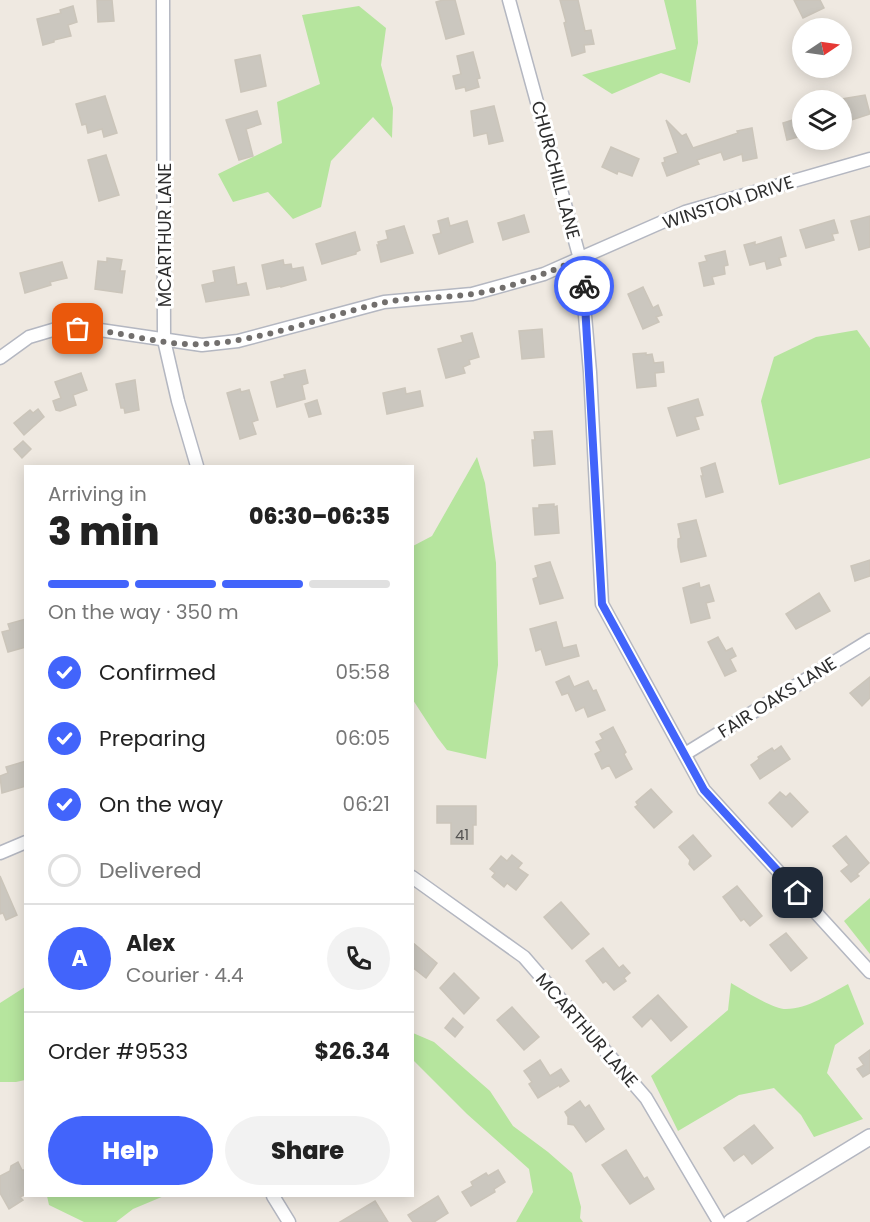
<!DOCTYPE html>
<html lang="en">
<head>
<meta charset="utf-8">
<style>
  body { margin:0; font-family:Poppins,sans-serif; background:#f2f2f2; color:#222; height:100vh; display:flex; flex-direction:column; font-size:22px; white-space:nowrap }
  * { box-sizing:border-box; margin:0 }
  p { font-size:20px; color:#767676 }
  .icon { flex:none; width:33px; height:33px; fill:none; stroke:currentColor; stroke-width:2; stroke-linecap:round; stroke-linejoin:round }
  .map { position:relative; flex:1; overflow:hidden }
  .details { position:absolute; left:24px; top:465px; width:390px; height:732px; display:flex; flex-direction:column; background:#fff; border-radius:0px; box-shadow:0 3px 15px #0003 }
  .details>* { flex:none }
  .needle { width:39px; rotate:77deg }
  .fabs { position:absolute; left:792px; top:18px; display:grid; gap:12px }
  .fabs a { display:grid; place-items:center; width:60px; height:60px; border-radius:50%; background:#fff; box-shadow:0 3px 15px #0003; font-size:30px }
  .pin { position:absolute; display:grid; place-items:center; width:51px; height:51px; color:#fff; margin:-26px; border-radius:12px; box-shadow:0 3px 9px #0006 }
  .courier { position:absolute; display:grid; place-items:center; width:60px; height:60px; margin:-30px; border:4px solid #4264fb; border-radius:50%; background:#fff; color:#222; box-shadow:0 2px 8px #0007 }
  .summary em { font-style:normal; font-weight:800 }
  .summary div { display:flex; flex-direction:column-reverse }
  .summary { display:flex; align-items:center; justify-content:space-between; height:102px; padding:0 24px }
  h1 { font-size:39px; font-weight:800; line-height:45px }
  .bar { display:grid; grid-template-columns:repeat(4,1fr); gap:9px 6px; align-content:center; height:72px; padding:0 24px }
  .bar i { height:8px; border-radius:4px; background:#e0e0e0 }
  .bar .current { background:#4264fb }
  .bar p { grid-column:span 4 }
  .line { display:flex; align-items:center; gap:15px; padding:0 24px; border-top:2px solid #e0e0e0 }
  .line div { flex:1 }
  .round { display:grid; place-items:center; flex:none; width:63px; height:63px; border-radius:32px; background:#f2f2f2 }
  ol { padding:0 24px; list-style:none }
  li { display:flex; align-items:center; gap:18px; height:66px }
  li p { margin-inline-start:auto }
  li .icon { padding:6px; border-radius:50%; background:#4264fb; color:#fff; stroke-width:4 }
  li:last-child { color:#767676 }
  li i { width:33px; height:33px; border:3px solid #e0e0e0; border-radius:50% }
  .action { display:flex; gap:12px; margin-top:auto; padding:12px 24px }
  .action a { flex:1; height:69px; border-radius:36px; background:#4264fb; color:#fff; font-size:24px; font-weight:800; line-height:69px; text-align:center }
  .action a+a { background:#f2f2f2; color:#222 }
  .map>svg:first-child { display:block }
</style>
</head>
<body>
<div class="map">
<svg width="870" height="1222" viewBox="0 0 870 1222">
  <rect width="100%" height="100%" fill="#efe9e1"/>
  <g fill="#b6e59e">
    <polygon points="664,0 696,0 698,43 690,83 661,73 612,94 582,75 676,49"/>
    <polygon points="359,6 386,28 381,65 393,108 392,138 373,117 331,161 321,207 293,219 268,192 233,202 218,174 282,143 277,102 320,84 302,15"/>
    <polygon points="857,330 870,348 870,458 779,485 761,401 774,357 816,337"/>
    <polygon points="477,457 485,483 496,563 498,665 486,759 447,750 437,737 413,700 413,546 432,536"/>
    <polygon points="870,898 870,954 844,921"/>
    <path d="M731,983C743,990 773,1009 786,1009C808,1009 829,994 848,984L864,1024L835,1045L827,1073L863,1119L814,1137L801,1115L774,1088L739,1095L678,1131L651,1076L728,1010Z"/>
    <polygon points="25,987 25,1080 16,1082 0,1082 0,1003"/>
    <polygon points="413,1033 434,1042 490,1091 513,1126 548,1152 572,1173 581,1207 580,1218 583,1222 516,1222 533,1192 529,1169 467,1114 413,1060"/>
    <polygon points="47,1196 164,1196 133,1209 116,1222 84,1222 49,1205"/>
  </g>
  <g fill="#cbc7bf" stroke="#cbc5ba" stroke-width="1.5">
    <polygon points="97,0 112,0 114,21 98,22"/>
    <polygon points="443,0 455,0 464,34 446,39 436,2"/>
    <polygon points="560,0 578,0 585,31 591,30 594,44 584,45 585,52 572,56 564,23 566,22"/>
    <polygon points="794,0 820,0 824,8 803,18"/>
    <polygon points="73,6 77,22 68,25 71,36 54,40 54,42 43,45 37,19 61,13 60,10"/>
    <polygon points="473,52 480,78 477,79 479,87 466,91 465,87 456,89 453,76 461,74 457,56"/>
    <polygon points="260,55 266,86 241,92 235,60"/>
    <polygon points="865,95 870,114 842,123 842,99"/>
    <polygon points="105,96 117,133 104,137 102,129 88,133 86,124 82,125 76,104"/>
    <polygon points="494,106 503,141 489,144 487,133 474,136 471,111"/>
    <polygon points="257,111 261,124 246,129 253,156 239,160 226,120"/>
    <polygon points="802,117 802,136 787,140 783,123"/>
    <polygon points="666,120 682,136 686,134 693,148 738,133 737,131 752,128 757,158 743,161 742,154 724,160 721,152 697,160 699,164 696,165 667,176 662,163 665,162 664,158 678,153"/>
    <polygon points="611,147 639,159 632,176 618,171 617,174 602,167"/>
    <polygon points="106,155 119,195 99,201 88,160"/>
    <polygon points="524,215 529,232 503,240 498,223"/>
    <polygon points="870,216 870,247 859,250 851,221"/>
    <polygon points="448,218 450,226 467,221 473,242 439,254 433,235 441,233 438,221"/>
    <polygon points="834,220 838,233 832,234 834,240 806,248 800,230"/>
    <polygon points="404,226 413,253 381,262 377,245 379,245 378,242 388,239 386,231"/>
    <polygon points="355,232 360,250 356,252 356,254 322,264 316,244"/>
    <polygon points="781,237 786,256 779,258 781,265 767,269 765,261 750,265 744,245 755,242 755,245"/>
    <polygon points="725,251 728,265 724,266 725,274 712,277 714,284 704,286 699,263 707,261 705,256"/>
    <polygon points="107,258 122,260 120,271 125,271 122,293 95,289 98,261 107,262"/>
    <polygon points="283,260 284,265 291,264 292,269 303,267 306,280 281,287 281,286 267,289 262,265"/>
    <polygon points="62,262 67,278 50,282 51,285 25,293 20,273"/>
    <polygon points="234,267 237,285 246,283 249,295 206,302 202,285 215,282 213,271"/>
    <polygon points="643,287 653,308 658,305 662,315 656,317 659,322 643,329 628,294"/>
    <polygon points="542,329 544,357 522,359 519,331"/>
    <polygon points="472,333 479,357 469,360 470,364 463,367 465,373 446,378 438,349 463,342 461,336"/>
    <polygon points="646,353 646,355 652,354 654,363 663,362 664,372 655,373 656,386 637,388 633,354"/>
    <polygon points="305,370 308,383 302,385 305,399 277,407 271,382 285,378 284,375"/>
    <polygon points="81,373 87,390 73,395 76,405 60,411 56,410 53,401 61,398 55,382"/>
    <polygon points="135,380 139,410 125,413 124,408 121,408 116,384"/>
    <polygon points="405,388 406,394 420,391 423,406 387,414 383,393"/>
    <polygon points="240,389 241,392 249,390 258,420 252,422 256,434 240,439 227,393"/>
    <polygon points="698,399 703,415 695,417 699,429 677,436 668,408"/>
    <polygon points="317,400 321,414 309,417 305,404"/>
    <polygon points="38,409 44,417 24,435 14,423 30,410 33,413"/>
    <polygon points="552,431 555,464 534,466 532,440 535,440 534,432"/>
    <polygon points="23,441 31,449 22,458 14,449"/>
    <polygon points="715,463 723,492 706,497 701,476 703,476 701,468"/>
    <polygon points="554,504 554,507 557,506 559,533 535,535 533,508 539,508 539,505"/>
    <polygon points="696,520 706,556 681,562 678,547 678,539 681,538 678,524"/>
    <polygon points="870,560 870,576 855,581 851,566"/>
    <polygon points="550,562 563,598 540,604 533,579 538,577 535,566"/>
    <polygon points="699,583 700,588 709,585 714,601 706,603 710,618 691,623 683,588"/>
    <polygon points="819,593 830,611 796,629 786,614"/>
    <polygon points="26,619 26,647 8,652 2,632 10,630 8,624"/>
    <polygon points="556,622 563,648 576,645 579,656 546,665 541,649 536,651 530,629"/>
    <polygon points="718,637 726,651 732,648 736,656 730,659 736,671 725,676 708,642"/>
    <polygon points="569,676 574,687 588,681 593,691 596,690 605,710 588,717 584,707 576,711 568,693 562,695 556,682"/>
    <polygon points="870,677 870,698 862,706 850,693"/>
    <polygon points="613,727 626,752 624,754 632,769 616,778 609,765 602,769 595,754 601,751 596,742 603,739 600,734"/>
    <polygon points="781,746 790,759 760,779 751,765 759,759 758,757 772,748 774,751"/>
    <polygon points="26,761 26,786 2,793 0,776 8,773 6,767"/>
    <polygon points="651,789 672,812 654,828 635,807 638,805 636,802"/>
    <polygon points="780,792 786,797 790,793 808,812 792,827 769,803"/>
    <polygon points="437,806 476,806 476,825 473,825 473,844 451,844 451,823 437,823"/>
    <polygon points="693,835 711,856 694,870 689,864 690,860 679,847"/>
    <polygon points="846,836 869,863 857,874 859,876 851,882 841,871 849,865 833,846"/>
    <polygon points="512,855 522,863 518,868 528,875 516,890 507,883 504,887 492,877 495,873 490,869 501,856 507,861"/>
    <polygon points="0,876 17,915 6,920 3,913 0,914"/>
    <polygon points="737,886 762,916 750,926 744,919 741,921 723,897"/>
    <polygon points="561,902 589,934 572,949 544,917"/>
    <polygon points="786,933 807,958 791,971 770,945"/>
    <polygon points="412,942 437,963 426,978 412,967"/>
    <polygon points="603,948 619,968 623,965 630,973 624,978 626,981 614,990 606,981 603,983 586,961"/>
    <polygon points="454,973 479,998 464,1014 440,988"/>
    <polygon points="658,995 687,1027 671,1041 651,1018 642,1027 633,1017"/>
    <polygon points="512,1007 539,1037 524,1050 497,1020"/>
    <polygon points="453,1018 463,1027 455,1037 445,1028"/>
    <polygon points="870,1050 870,1073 863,1077 857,1069 864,1065 859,1058"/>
    <polygon points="540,1060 550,1076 561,1069 569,1081 560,1087 559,1085 538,1098 529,1084 532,1082 524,1071"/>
    <polygon points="580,1101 585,1108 589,1105 604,1129 586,1142 574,1125 568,1124 568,1117 565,1112"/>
    <polygon points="754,1125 773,1148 752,1164 744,1154 734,1161 724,1148"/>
    <polygon points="626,1150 644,1179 647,1177 654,1189 630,1204 602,1165"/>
    <polygon points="18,1162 22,1170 26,1170 26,1194 20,1197 23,1200 9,1209 0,1193 0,1176 10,1171 11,1166"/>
    <polygon points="498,1170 505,1182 494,1189 495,1192 471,1206 462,1192 473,1186 471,1182 486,1173 488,1176"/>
    <polygon points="438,1196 448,1213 434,1222 413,1222 408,1215"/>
    <polygon points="375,1201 388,1222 340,1222"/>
  </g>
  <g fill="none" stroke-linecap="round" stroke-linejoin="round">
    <g stroke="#b4b7c1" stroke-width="15">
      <g id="minor">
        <polyline points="163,0 164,340 178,401 197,466"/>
        <polyline points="509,0 580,259 590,372 602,604 704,790 870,972"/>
        <polyline points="0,358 29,337 56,329 100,330 202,345 238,341 384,302 472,294 544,274 685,212 870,159"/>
        <polyline points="685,754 870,640"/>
        <polyline points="0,853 26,842"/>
        <polyline points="412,877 524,957 646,1098 719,1222"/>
        <polyline points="273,1196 289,1222"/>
      </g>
    </g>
    <g stroke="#b4b7c1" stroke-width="18">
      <polyline id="tertiary" points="731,1222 870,1137"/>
    </g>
    <use href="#minor" stroke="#fff" stroke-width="12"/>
    <use href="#tertiary" stroke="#fff" stroke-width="15"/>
  </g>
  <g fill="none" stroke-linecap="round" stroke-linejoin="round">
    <path stroke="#726f6d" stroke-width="6" stroke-dasharray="0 10.8" d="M78,329C120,330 163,347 204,344C264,341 324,316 382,303C411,296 442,299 472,294C510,289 546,273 580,259L584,286"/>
    <polyline stroke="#4264fb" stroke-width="8" points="584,286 602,604 704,790 798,893"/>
  </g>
  <g text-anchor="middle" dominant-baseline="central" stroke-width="6" stroke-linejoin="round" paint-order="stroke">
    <g font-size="15" fill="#555452">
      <text x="462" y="834">41</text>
    </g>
    <g font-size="18" fill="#2e2e2e" stroke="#fff">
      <text transform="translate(556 170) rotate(75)">CHURCHILL LANE</text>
      <text transform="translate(728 202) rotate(-18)">WINSTON DRIVE</text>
      <text transform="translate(164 235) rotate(-90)">MCARTHUR LANE</text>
      <text transform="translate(777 697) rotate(-32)">FAIR OAKS LANE</text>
      <text transform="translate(587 1030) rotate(49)">MCARTHUR LANE</text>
    </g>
  </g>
</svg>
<div class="fabs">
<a><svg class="needle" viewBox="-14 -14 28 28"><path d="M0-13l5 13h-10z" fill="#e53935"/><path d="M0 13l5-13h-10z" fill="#767676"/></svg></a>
<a><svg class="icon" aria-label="layers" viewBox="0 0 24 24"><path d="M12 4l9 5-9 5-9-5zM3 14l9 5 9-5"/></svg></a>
</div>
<div class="pin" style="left:78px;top:329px;background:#ea580c"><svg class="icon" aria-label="bag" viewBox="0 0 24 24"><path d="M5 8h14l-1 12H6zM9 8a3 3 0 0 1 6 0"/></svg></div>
<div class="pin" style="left:798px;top:893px;background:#1f2937"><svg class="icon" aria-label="home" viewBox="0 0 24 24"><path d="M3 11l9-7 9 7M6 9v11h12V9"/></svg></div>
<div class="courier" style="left:584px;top:286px"><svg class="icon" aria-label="bike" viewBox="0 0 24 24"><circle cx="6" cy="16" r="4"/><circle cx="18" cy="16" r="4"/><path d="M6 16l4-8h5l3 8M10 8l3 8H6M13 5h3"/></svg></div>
<section class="details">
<div class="summary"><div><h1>3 min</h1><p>Arriving in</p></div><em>06:30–06:35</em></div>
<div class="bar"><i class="current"></i><i class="current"></i><i class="current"></i><i></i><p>On the way · 350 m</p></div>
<ol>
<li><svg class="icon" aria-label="check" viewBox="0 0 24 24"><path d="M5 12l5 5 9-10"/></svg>Confirmed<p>05:58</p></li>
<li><svg class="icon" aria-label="check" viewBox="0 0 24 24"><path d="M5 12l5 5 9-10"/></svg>Preparing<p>06:05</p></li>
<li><svg class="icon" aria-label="check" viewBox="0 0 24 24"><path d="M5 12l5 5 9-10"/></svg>On the way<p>06:21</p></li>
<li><i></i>Delivered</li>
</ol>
<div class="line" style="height:108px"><b class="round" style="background:#4264fb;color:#fff">A</b><div><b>Alex</b><p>Courier · 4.4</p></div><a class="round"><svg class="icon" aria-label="phone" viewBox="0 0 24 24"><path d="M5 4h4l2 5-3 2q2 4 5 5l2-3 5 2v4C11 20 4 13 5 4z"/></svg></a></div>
<div class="line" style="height:78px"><div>Order #9533</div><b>$26.34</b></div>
<div class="action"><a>Help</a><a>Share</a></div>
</section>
</div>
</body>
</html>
